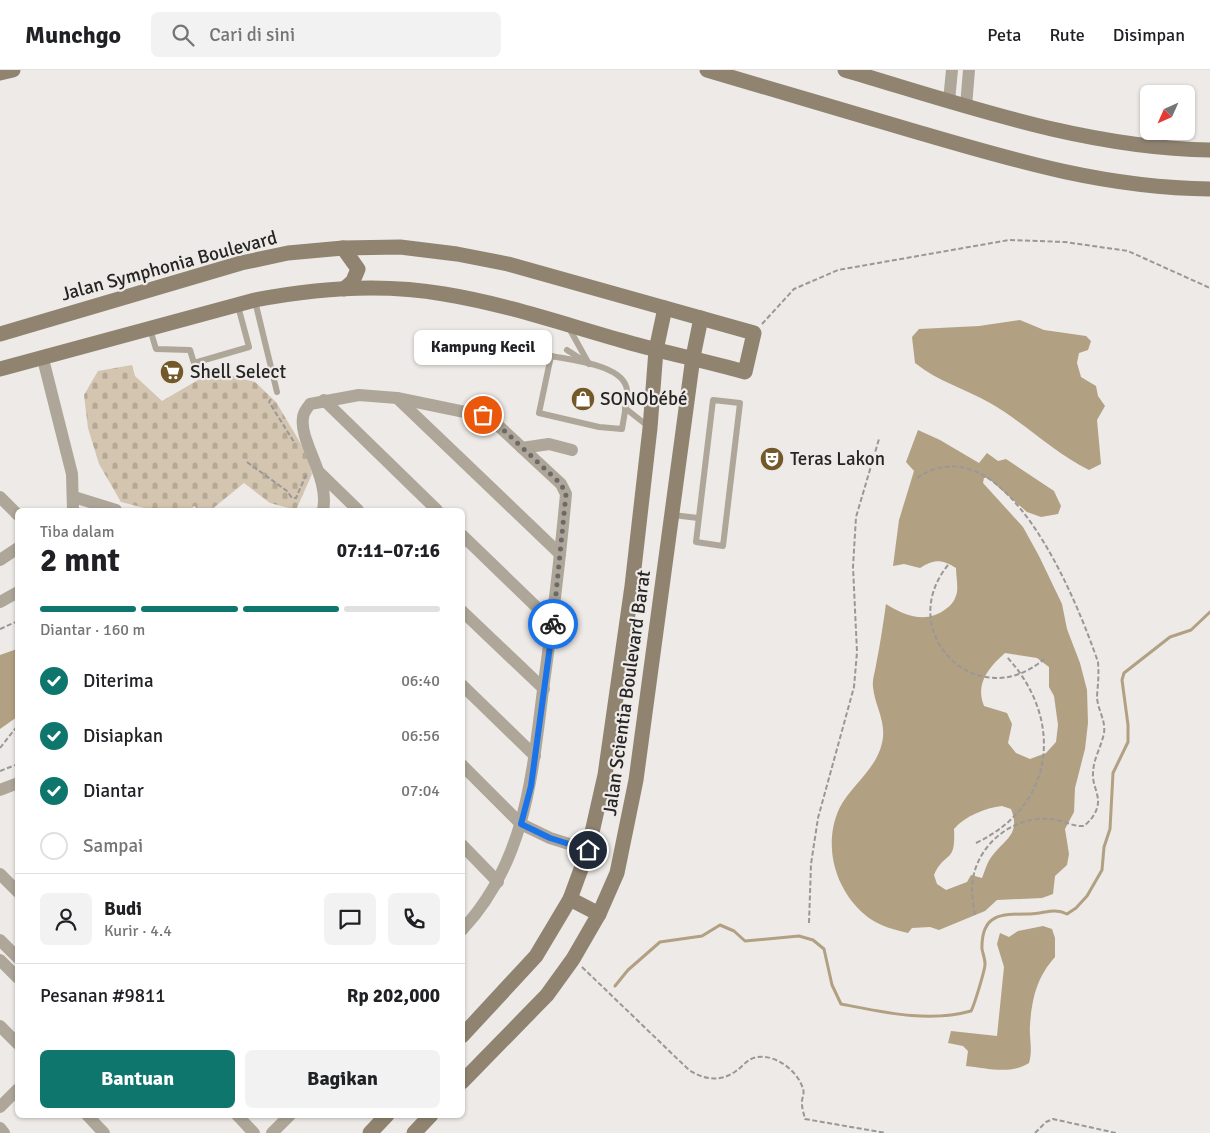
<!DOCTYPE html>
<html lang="id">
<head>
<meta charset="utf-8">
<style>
  body { margin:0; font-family:Signika,sans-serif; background:#f2f2f2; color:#202124; height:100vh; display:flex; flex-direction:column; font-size:19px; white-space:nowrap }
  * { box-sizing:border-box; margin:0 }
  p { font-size:16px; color:#757577 }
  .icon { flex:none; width:28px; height:28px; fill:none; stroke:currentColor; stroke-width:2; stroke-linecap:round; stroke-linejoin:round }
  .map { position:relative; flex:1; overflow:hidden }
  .panel { position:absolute; left:15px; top:438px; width:450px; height:610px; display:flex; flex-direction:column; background:#fff; border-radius:8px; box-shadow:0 1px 4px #0004 }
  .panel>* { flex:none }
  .needle { width:32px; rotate:225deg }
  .fabs { position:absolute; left:1140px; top:15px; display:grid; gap:10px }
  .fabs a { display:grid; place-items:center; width:55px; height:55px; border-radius:8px; background:#fff; box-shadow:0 1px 4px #0004; font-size:25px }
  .pin { position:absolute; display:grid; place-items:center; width:42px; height:42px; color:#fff; margin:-21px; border:2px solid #fff; border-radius:50%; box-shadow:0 1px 5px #0007 }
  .courier { position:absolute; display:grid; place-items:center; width:50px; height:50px; margin:-25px; border:4px solid #1a73e8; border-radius:50%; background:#fff; color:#222; box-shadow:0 1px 6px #0007 }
  .bubble { position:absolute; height:35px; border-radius:8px; background:#fff; box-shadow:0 1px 4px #0004; font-size:16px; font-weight:700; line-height:35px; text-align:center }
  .summary em { font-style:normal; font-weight:700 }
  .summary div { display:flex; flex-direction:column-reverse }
  .summary { display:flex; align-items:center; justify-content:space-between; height:85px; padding:0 25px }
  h1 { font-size:32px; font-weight:700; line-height:38px }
  .bar { display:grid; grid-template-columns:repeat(4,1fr); gap:8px 5px; align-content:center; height:60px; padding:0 25px }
  .bar i { height:6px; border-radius:4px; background:#e0e0e0 }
  .bar .active { background:#0f766e }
  .bar p { grid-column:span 4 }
  .line { display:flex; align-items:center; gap:12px; padding:0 25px; border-top:1px solid #e0e0e0 }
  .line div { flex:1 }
  .round { display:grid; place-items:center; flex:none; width:52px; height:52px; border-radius:8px; background:#f2f2f2 }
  ol { padding:0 25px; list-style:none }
  li { display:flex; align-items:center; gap:15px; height:55px }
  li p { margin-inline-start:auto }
  li .icon { padding:5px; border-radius:50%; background:#0f766e; color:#fff; stroke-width:4 }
  li:last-child { color:#757577 }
  li i { width:28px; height:28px; border:2px solid #e0e0e0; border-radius:50% }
  .button { display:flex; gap:10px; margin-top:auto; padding:10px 25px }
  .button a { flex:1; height:58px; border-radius:8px; background:#0f766e; color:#fff; font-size:20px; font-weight:700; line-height:58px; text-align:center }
  .button a+a { background:#f2f2f2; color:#202124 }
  header { display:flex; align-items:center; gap:30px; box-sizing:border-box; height:70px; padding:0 25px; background:#fff; border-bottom:1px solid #e0e0e0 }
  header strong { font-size:24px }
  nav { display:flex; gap:28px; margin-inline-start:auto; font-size:18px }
  .search { width:350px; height:45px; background:#f2f2f2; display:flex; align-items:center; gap:12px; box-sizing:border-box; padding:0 18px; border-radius:8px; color:#757577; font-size:19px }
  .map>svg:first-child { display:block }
</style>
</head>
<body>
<header>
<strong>Munchgo</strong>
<div class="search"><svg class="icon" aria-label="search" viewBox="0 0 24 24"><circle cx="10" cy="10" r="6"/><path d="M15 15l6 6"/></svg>Cari di sini</div>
<nav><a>Peta</a><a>Rute</a><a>Disimpan</a></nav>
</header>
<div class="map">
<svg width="1210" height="1063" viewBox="0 0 1210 1063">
  <defs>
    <pattern id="cemetery-stones" width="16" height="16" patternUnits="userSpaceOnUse" patternTransform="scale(1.25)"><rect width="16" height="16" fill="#d3c5af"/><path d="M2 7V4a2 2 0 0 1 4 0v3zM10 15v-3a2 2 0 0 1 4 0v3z" fill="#b5a996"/></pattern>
  </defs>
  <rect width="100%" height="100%" fill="#edeae7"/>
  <polygon fill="url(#cemetery-stones)" points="132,295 135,306 162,331 198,310 221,303 255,312 276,332 307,384 312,404 296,440 270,433 244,413 211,440 199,440 194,436 190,440 152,440 121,432 99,394 88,358 84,325 98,301"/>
  <g fill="#b2a082" fill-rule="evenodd">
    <path d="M1020,250L1044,260L1086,266L1091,271L1088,280L1079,283L1077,293L1081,307L1096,316L1098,326L1105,336L1097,350L1101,394L1089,400C1053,382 1025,353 990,333C966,319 937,311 915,293L912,267L919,259L979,256Z"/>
    <path d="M918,360L940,370L979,393L987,383L998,391L1006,389L1054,421L1061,436L1058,444L1041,447L1027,442L988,408H984L983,413L1023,457L1039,486L1062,534L1067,559L1080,593L1087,620L1088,653L1085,679L1075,718L1074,742L1065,759L1069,784L1067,795L1055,806L1053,824L1042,828L997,830L985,841L939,860L930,857L912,858L908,863C895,860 880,856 869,848C836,823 822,777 839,739C851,715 876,700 882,673C887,652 875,637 873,617C872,610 875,602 876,595C880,575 883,555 886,534C906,547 928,554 947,538C952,535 956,528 957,522C958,514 956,506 956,498C942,489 934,489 920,498L904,494L893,496L899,450L914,401L906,392ZM1005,583L1037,588L1049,597V617L1054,626L1058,655L1056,672L1046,683L1030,689L1016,683L1008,673L1012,654L1007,643L984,636C975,614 988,598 1005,583ZM1002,736L1011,739C1021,764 1005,769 992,786C987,792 985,801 982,808L971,805L967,812L946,820L937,814L934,805C945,780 956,795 954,759C965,746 985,738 1002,736Z"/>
    <polygon points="17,579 17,647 0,659 0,585"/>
    <path d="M1043,856L1052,859L1055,868V887C1037,907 1032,928 1030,955C1029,969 1033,979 1029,993C1011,1005 986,998 966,996L968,981L963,976L948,973L951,961L997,966L1004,897L997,874L1000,863L1009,867L1018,861Z"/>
  </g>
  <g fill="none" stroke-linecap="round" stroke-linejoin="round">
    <path stroke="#b2a082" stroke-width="3" d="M615,916L628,900L660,872L702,866L720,855L734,861L745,871L799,866L813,870L824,879L832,915L841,934C883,942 928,953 971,941C974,936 985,900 985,894C985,889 983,884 982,879C981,843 1002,844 1030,844C1044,844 1054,837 1067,844L1076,838L1087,826L1102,800L1104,777L1110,759L1113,703L1128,672V655L1122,610L1124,603L1170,567L1191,560L1210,542"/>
    <g stroke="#9a9896" stroke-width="2" stroke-dasharray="5 2.5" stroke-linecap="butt">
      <polyline points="762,254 794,219 838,200 1009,170 1065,172 1128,181 1210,218"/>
      <polyline points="271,329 269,332 294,372"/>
      <polyline points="247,392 287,421 292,428 296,428 306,405"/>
      <path d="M917,408C1005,349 1077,531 1098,592C1099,604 1098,614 1097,626C1097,639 1106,650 1104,663C1101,678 1093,689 1093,704C1092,715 1101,726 1097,738C1095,745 1090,751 1084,756C1073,757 1063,750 1051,749C1011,745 972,778 972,820C972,828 974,838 975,846"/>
      <polyline points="0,559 18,551"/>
      <polyline points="0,678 18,655"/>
      <polyline points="0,701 18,694"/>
      <path d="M976,773C1056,735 1064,649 1007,587"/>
      <polyline points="809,853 811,794 818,748 854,617 857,582 853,497 856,447 879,369"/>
      <path d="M582,897L689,1000C703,1009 720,1013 736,1001C741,998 745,992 751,989C771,980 798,1000 803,1019C805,1024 801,1029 802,1034C802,1039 804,1044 805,1049L886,1063"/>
      <polyline points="1035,1063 1046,1052 1053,1049 1116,1063"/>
    </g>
    <g stroke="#aea698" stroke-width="6">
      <polyline points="255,231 277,322"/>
      <polyline points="569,258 589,294"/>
      <polyline points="150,259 156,279 190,280 194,293 249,277 238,236"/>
      <polyline points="567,280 584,291"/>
      <path d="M551,286C571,290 626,295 627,321C627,333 624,347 622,359L599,357L539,343Z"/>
      <polygon points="713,330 740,333 723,476 696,472"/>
      <polyline points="625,338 649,357"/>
      <polyline points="673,445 698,448"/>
    </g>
    <g stroke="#aea698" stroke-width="12">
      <polyline points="949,31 952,0"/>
      <polyline points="966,36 969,0"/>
      <polyline points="43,289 72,404 73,440"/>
      <polyline points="397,328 560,484"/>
      <polyline points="324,330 437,440"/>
      <polyline points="522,378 549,374 572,380"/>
      <polyline points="320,403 358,440"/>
      <polyline points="0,427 18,445"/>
      <polyline points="74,427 116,440"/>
      <path d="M323,440C330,408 299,371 303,348C303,342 307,339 310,334L359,325L397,328L489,347L561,414L566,424C560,490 552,555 543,620C532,707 525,793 462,860"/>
      <polyline points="462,465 553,553"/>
      <polyline points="0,490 18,478"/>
      <polyline points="0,532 18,522"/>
      <polyline points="462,541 544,619"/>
      <polyline points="462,615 535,686"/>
      <polyline points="462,695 521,754 550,768 588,780"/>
      <polyline points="0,720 18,713"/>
      <polyline points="462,775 498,812"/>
      <polyline points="0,804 18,822"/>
      <polyline points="0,870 18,888"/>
      <polyline points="0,890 18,908"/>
      <polyline points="0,956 18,974"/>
      <polyline points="0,1037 18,1019"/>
      <polyline points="87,1045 104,1063"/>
      <polyline points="237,1045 254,1063"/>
      <polyline points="0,1058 4,1063"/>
      <polyline points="272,1063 290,1045"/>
    </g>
    <g stroke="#908471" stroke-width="15">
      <path d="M707,0C777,21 847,41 917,62C1016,91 1106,118 1210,119"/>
      <path d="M845,0C964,35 1084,78 1210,80"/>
      <polyline points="0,3 13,0"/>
      <polyline points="343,178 358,199 353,211 344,219"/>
      <path d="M0,264L241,193L288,183L343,178L400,177L457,184L508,194L754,263L745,302C706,291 666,283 627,272C566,255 506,234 444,224C381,213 317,218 255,230L0,299"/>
      <polyline points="570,829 599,844"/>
      <polyline points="462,966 536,886 570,829 588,780 605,705 632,516 650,358 656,280 665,238"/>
      <polyline points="462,1012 547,925 573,889 599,844 617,803 636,710 693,287 701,248"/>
      <polyline points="370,1063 387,1045"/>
      <polyline points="414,1063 431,1045"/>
    </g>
    <path stroke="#9a9896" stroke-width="2" stroke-dasharray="5 2.5" stroke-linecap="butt" d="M948,495C893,563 978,646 1044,589"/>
  </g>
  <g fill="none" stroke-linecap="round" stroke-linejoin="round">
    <polyline stroke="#6c6a68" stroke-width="5" stroke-dasharray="0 9" points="483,345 494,351 561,414 566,424 553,554"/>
    <polyline stroke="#1a73e8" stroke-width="6" points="553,554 531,716 521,754 550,768 588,780"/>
  </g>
  <defs>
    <g id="supermarket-disc" transform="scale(1.25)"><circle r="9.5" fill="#73582a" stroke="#edeae7"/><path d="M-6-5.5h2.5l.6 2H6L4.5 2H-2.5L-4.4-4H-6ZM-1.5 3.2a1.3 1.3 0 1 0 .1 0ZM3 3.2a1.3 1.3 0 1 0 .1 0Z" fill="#fff"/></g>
    <g id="shop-disc" transform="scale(1.25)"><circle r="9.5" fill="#73582a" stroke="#edeae7"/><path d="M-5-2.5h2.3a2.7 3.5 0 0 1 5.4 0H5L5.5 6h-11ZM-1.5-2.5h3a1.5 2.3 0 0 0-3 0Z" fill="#fff"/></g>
    <g id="theatre-disc" transform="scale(1.25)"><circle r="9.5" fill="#73582a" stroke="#edeae7"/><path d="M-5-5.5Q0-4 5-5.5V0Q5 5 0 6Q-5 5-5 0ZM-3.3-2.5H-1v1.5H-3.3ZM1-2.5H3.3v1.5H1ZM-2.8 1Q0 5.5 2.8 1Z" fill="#fff"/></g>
  </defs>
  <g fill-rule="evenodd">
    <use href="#supermarket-disc" x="172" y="302"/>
    <use href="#shop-disc" x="583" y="329"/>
    <use href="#theatre-disc" x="772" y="389"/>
  </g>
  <g text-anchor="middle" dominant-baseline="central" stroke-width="4.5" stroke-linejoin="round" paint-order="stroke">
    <g font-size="19" fill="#262524" stroke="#edeae7">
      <text transform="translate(169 196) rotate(-15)">Jalan Symphonia Boulevard</text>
      <text transform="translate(627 623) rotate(-82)">Jalan Scientia Boulevard Barat</text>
    </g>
    <g font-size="19" fill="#262524" stroke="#edeae7" text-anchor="start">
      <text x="190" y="302">Shell Select</text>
      <text x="600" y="329">SONObébé</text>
      <text x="790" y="389">Teras Lakon</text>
    </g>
  </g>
</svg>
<div class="fabs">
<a><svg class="needle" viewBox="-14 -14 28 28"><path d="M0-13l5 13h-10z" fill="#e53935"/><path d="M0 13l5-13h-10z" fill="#757577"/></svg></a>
</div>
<div class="pin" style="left:483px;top:345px;background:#ea580c"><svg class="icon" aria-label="bag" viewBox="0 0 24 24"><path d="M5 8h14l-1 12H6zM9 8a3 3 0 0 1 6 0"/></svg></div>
<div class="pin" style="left:588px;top:780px;background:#1f2937"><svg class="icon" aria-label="home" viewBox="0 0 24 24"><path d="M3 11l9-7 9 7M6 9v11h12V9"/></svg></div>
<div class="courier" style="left:553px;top:554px"><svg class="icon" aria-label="bike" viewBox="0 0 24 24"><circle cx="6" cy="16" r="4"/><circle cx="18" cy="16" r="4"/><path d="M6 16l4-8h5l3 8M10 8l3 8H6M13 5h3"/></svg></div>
<div class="bubble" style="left:414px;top:260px;width:138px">Kampung Kecil</div>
<section class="panel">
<div class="summary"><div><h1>2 mnt</h1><p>Tiba dalam</p></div><em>07:11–07:16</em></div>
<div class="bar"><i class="active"></i><i class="active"></i><i class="active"></i><i></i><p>Diantar · 160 m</p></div>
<ol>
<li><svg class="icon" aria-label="check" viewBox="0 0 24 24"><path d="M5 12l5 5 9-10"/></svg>Diterima<p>06:40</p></li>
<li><svg class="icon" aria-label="check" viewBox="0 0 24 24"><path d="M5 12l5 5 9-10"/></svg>Disiapkan<p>06:56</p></li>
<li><svg class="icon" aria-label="check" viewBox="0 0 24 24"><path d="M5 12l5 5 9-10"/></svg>Diantar<p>07:04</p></li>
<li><i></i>Sampai</li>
</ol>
<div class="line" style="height:90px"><a class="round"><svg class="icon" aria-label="person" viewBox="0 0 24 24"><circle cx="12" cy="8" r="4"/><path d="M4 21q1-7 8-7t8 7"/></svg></a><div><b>Budi</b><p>Kurir · 4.4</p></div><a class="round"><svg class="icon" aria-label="chat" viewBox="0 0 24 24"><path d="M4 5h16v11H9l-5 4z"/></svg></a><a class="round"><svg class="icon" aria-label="phone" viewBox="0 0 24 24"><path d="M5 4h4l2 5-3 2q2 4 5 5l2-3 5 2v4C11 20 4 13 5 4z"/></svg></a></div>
<div class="line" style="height:65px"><div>Pesanan #9811</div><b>Rp 202,000</b></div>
<div class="button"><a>Bantuan</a><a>Bagikan</a></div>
</section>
</div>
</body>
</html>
